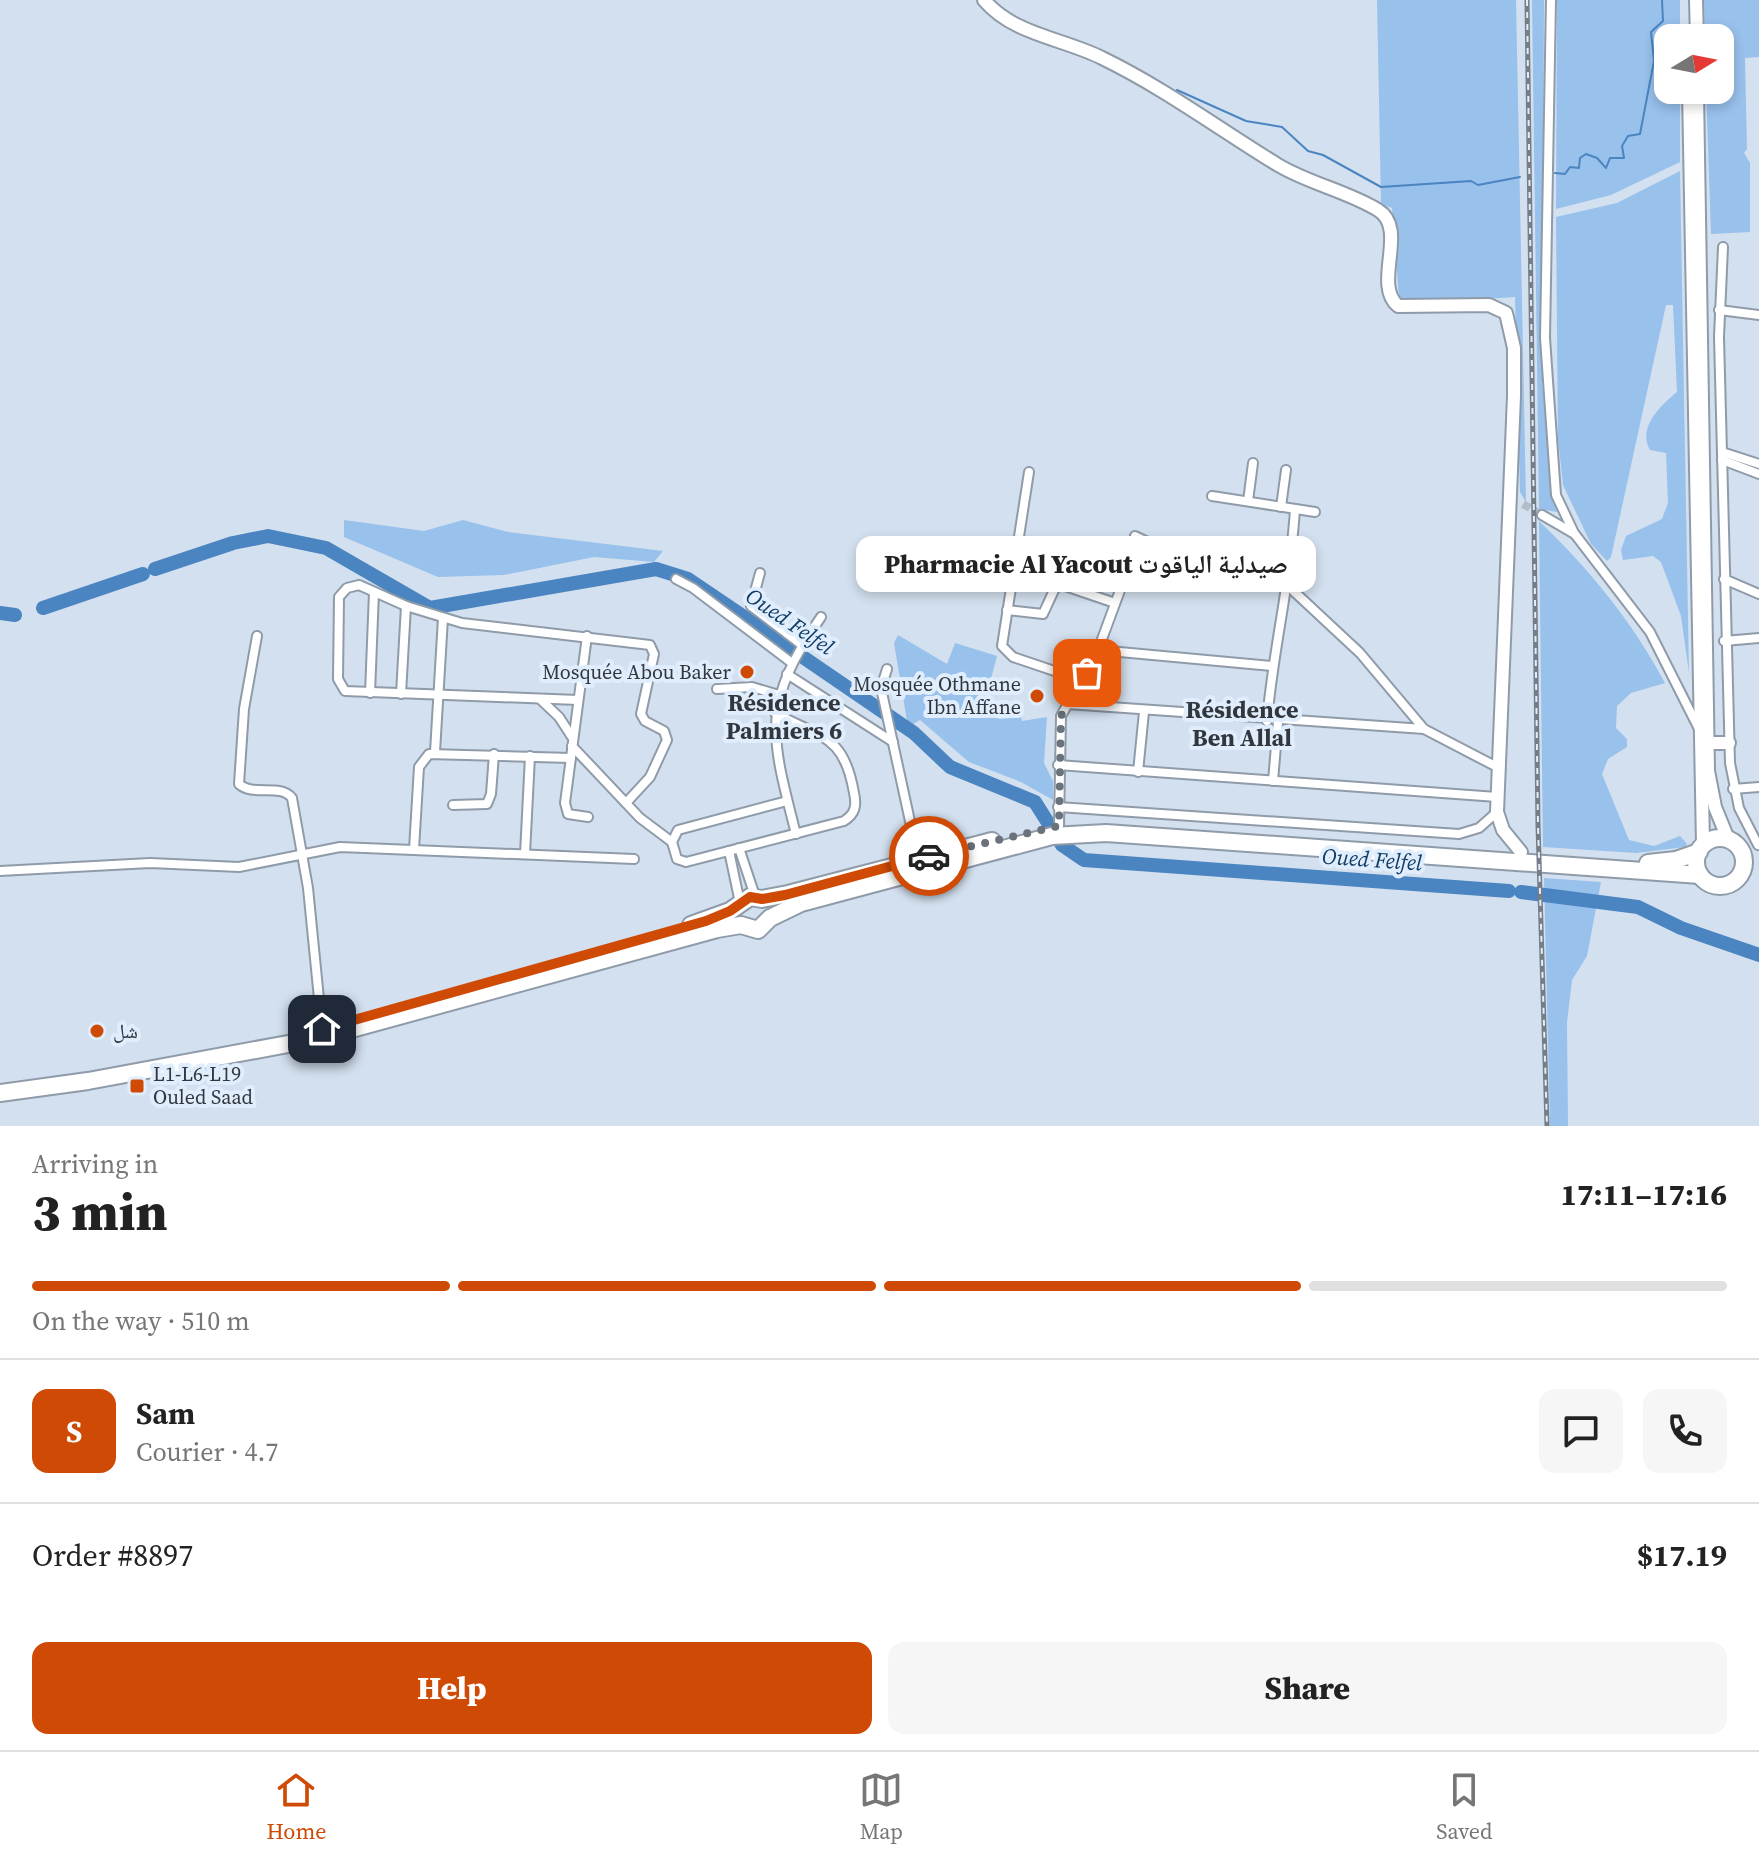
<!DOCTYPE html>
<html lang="en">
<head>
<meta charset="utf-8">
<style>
  body { margin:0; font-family:"Source Serif 4","Noto Naskh Arabic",serif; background:#f6f6f6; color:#222; height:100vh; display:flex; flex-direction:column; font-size:30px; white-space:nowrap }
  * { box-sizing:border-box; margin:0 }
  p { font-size:26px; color:#767676 }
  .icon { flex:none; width:44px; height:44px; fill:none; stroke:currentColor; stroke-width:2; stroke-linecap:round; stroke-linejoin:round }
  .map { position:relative; height:1126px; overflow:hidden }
  .details { display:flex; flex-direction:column; background:#fff; flex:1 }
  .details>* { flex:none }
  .needle { width:52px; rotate:80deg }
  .buttons { position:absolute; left:1654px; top:24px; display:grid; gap:16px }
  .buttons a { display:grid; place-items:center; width:80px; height:80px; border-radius:16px; background:#fff; box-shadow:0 4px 12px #0003; font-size:40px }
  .pin { position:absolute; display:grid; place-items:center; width:68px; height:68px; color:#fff; margin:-34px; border-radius:16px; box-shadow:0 4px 12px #0006 }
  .courier { position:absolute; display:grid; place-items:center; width:80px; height:80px; margin:-40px; border:6px solid #cf4a05; border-radius:50%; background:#fff; color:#222; box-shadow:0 2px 10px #0007 }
  .bubble { position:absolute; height:56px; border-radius:16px; background:#fff; box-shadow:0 4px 12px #0003; font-size:26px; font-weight:800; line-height:56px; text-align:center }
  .overview em { font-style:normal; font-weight:800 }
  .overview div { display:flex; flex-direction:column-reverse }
  .overview { display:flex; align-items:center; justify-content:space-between; height:136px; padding:0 32px }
  h1 { font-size:52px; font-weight:800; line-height:60px }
  .bar { display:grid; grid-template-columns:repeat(4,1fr); gap:12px 8px; align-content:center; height:96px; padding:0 32px }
  .bar i { height:10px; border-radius:6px; background:#e0e0e0 }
  .bar .selected { background:#cf4a05 }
  .bar p { grid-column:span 4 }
  .line { display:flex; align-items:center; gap:20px; padding:0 32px; border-top:2px solid #e0e0e0 }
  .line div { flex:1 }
  .round { display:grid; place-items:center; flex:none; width:84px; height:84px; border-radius:16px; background:#f6f6f6 }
  .button { display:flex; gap:16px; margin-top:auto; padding:16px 32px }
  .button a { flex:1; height:92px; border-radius:16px; background:#cf4a05; color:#fff; font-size:32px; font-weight:800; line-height:92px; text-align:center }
  .button a+a { background:#f6f6f6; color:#222 }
  .tabs { display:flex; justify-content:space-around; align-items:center; height:112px; border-top:2px solid #e0e0e0; background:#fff; font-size:22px; color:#767676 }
  .tabs a { display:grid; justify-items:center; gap:4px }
  .tabs .selected { color:#cf4a05 }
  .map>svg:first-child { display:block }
</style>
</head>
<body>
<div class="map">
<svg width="1759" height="1126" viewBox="0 0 1759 1126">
  <rect width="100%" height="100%" fill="#d3e0ef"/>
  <g fill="#98c1ec">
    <polygon points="1377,0 1516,0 1526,502 1520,492 1515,297 1405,304 1399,298 1392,208 1381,204"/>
    <polygon points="1532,0 1544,0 1542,381 1552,495 1557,512 1539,509"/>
    <polygon points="1557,0 1680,0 1680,38 1668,38 1668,90 1680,90 1680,162 1611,195 1556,209"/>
    <polygon points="1704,0 1759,0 1759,57 1745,58 1747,149 1744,153 1750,163 1750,232 1711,234 1706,90 1720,90 1720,38 1705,38"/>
    <path d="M1680,171L1689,673L1681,616L1661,562L1653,556L1623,560L1621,550L1626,536L1662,519L1668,503L1666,453L1650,450C1637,428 1661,405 1677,392L1673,305H1666L1611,557L1607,561L1591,544L1563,485L1558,438L1556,217L1617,203Z"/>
    <polygon points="344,520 424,531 463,520 508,532 663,551 654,562 594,557 504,575 438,577 344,537"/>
    <path d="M1539,521C1590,570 1632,621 1665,683L1631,693L1617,706L1616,728L1627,739V747L1608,759L1602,774L1629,840L1654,846L1680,836L1687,844L1685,847L1636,853L1543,847Z"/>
    <polygon points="898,635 947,664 955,643 997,656 982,713 1000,719 1021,717 1022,721 1047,717 1044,763 1053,781 1053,800 1021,782 969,762 920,720 908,727 894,643"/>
    <polygon points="1544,878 1601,882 1587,956 1572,980 1567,1023 1568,1126 1550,1126"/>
  </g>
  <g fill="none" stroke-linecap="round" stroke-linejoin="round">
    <g stroke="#4a85c1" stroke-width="2">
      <polyline points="1177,90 1246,121 1282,127 1308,151 1323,155 1381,187 1471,181 1478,185 1520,177"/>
      <polyline points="1555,173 1565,174 1570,167 1579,168 1580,158 1586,154 1597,158 1606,168 1610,158 1624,158 1622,146 1628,136 1640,134 1654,61 1651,32 1663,21 1662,0"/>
    </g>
    <g stroke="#4a85c1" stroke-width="14">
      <polyline points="155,569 233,543 268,536 326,548 430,608 656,569 688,579 759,627 914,733 950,767 1035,802 1062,845 1084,860 1509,891"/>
      <polyline points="43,608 143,574"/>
      <polyline points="0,613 15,615"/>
      <polyline points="1521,892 1638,907 1681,928 1759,955"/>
    </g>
    <polyline stroke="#b3becb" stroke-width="8" stroke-dasharray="8 4" stroke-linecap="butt" points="1523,504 1542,515"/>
    <g stroke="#8f9ba8" stroke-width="12">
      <g id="street">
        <polyline points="1551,0 1545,338 1556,495 1574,533 1650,632 1699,729"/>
        <polyline points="1723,247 1719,337 1730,763 1739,808 1758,845"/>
        <polyline points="1719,310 1759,315"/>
        <polyline points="1722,452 1759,464"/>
        <polyline points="1722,460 1759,474"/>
        <polyline points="1029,472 1002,646 1013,657 1084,681"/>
        <polyline points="1212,496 1315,512"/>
        <polyline points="1248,501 1253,463"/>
        <polyline points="1281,507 1286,470"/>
        <polyline points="1542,515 1573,533"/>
        <polyline points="760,573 751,606 802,645"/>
        <polyline points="676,579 693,588 792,663"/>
        <polyline points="1724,579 1759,594"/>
        <polyline points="1007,610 1043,614 1055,588 1062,585 1115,603"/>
        <path d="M257,636L244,709L239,784C253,797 280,783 292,798L308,888L322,1029"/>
        <polyline points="587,636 565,803 568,814 588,817"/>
        <polyline points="1724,641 1759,638"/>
        <polyline points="1098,650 1272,666"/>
        <polyline points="887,669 881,688 918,858"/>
        <polyline points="787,674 893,742"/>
        <polyline points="717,689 752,687 779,695"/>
        <polyline points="370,693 374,592"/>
        <polyline points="401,694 406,606"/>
        <polyline points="540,699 559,717 572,737"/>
        <polyline points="578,700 345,691 338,679 339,597 347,588 359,585 406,606 462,623 650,645 654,654 641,714 645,721 664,731 667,740 650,777 626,803"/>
        <polyline points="1067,704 1424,729"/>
        <path d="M775,713C823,739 844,735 854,793C857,806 855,814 844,821L686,862L677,859L672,842L678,830L787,801"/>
        <path d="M1267,721C1273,649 1291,580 1295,509"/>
        <polyline points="572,746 640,818 672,842"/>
        <polyline points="435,752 443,618"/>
        <polyline points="1058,765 1497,797"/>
        <polyline points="1138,772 1144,712"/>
        <polyline points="1273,781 1278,722"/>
        <polyline points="1733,789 1759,787"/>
        <polyline points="453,805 487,804 491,794 494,754"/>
        <polyline points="1058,807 1459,834 1479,828 1497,812"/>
        <polyline points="1059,826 1061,716 1098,650 1122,585 1135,536 1175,555 1258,573 1286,584 1360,653 1424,729 1499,768"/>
        <path d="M796,834C771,736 760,705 821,617"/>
        <polyline points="739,848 755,896"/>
        <polyline points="414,849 419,767 429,754 571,758"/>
        <polyline points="729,851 740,903"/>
        <polyline points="525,854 530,756"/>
        <polyline points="0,871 150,863 239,867 340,847 634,859"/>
      </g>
    </g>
    <g stroke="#8f9ba8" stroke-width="16">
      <g id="secondary">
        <path d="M984,0C1014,35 1062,38 1102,58C1164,88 1219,129 1278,165C1310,184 1347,191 1378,210C1409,229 1372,284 1398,306L1489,305L1506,313L1514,348V396L1497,812L1503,830L1521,852"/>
        <polyline points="1696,0 1697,38"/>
        <polyline points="1689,90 1703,845"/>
        <polyline points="1697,93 1708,771 1715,807 1728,839"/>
        <polyline points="1708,743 1729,743"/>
      </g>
    </g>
    <g stroke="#8f9ba8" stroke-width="20">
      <g id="highway">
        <circle cx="1720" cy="862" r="24"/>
        <polyline points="1648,863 1676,860 1699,852"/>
        <polyline points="691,925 730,911 750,897 762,899 788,894 992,841"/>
        <polyline points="0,1093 88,1081 315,1039 717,929 741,925 758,930 770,918 801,903 1052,836 1106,833 1700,875"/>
      </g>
    </g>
    <use href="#street" stroke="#fff" stroke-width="8"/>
    <use href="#secondary" stroke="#fff" stroke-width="12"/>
    <use href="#highway" stroke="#fff" stroke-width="16"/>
    <g stroke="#757d87" stroke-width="5">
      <polyline id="rail" points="1527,0 1538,825 1547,1126"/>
    </g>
    <use href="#rail" stroke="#e0edfc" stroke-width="2" stroke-dasharray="6" stroke-linecap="butt"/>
  </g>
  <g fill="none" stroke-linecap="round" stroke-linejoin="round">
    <polyline stroke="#6a727b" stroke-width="8" stroke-dasharray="0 14.4" points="929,856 1059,826 1061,716 1087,673"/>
    <polyline stroke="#cf4a05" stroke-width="10" points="322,1029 706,921 730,911 750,897 762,899 785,895 929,856"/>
  </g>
  <g fill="#cf4a05" stroke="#e0edfc" stroke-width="3">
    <circle cx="747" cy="672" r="8"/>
    <circle cx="1037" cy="696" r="8"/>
    <circle cx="97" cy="1031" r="8"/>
    <rect x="129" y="1078" width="16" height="16" rx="4"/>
  </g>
  <g text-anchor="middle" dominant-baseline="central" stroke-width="8" stroke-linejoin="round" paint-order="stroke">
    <g font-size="20" fill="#32373d" stroke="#e0edfc" text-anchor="end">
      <text x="731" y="672">Mosquée Abou Baker</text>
      <text x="1021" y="684">Mosquée Othmane<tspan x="1021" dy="23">Ibn Affane</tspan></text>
      <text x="113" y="1031" text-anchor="start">شل</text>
      <text x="153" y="1074" text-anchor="start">L1-L6-L19<tspan x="153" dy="23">Ouled Saad</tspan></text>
    </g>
    <g font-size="22" font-style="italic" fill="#113d65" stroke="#e0edfc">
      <text transform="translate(790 621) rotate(34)">Oued Felfel</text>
      <text transform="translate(1372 859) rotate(4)">Oued Felfel</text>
    </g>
    <g font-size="24" font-weight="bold" fill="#32373d" stroke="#e0edfc">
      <text x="784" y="702">Résidence<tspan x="784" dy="28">Palmiers 6</tspan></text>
      <text x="1242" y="709">Résidence<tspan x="1242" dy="28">Ben Allal</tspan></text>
    </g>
  </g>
</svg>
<div class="buttons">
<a><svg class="needle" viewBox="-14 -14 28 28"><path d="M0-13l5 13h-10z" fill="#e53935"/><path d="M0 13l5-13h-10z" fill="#767676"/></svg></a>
</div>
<div class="pin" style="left:1087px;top:673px;background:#ea580c"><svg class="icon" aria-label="bag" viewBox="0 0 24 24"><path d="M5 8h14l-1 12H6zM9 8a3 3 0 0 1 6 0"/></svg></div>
<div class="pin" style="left:322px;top:1029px;background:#1f2937"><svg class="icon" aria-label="home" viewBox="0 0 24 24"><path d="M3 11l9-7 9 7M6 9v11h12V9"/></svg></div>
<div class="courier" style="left:929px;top:856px"><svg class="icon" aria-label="car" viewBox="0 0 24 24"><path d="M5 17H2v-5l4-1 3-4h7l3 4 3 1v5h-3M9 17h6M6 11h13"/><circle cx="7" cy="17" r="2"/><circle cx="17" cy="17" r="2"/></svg></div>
<div class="bubble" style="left:856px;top:536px;width:460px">Pharmacie Al Yacout صيدلية الياقوت</div>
</div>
<section class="details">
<div class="overview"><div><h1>3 min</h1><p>Arriving in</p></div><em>17:11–17:16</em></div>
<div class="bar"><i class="selected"></i><i class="selected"></i><i class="selected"></i><i></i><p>On the way · 510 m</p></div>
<div class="line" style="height:144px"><b class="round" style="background:#cf4a05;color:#fff">S</b><div><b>Sam</b><p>Courier · 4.7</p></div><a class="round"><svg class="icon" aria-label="chat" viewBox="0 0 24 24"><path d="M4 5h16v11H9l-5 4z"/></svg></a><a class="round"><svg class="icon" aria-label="phone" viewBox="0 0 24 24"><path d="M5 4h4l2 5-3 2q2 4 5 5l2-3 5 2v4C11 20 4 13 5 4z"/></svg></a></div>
<div class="line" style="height:104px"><div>Order #8897</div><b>$17.19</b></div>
<div class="button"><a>Help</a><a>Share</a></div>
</section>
<nav class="tabs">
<a class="selected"><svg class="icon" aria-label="home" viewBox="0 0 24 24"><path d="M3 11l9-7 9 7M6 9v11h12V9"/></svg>Home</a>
<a><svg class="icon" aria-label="map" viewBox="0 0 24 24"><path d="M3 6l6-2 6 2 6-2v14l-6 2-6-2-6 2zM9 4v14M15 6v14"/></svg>Map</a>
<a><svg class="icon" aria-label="saved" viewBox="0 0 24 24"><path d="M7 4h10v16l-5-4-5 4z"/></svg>Saved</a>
</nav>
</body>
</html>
